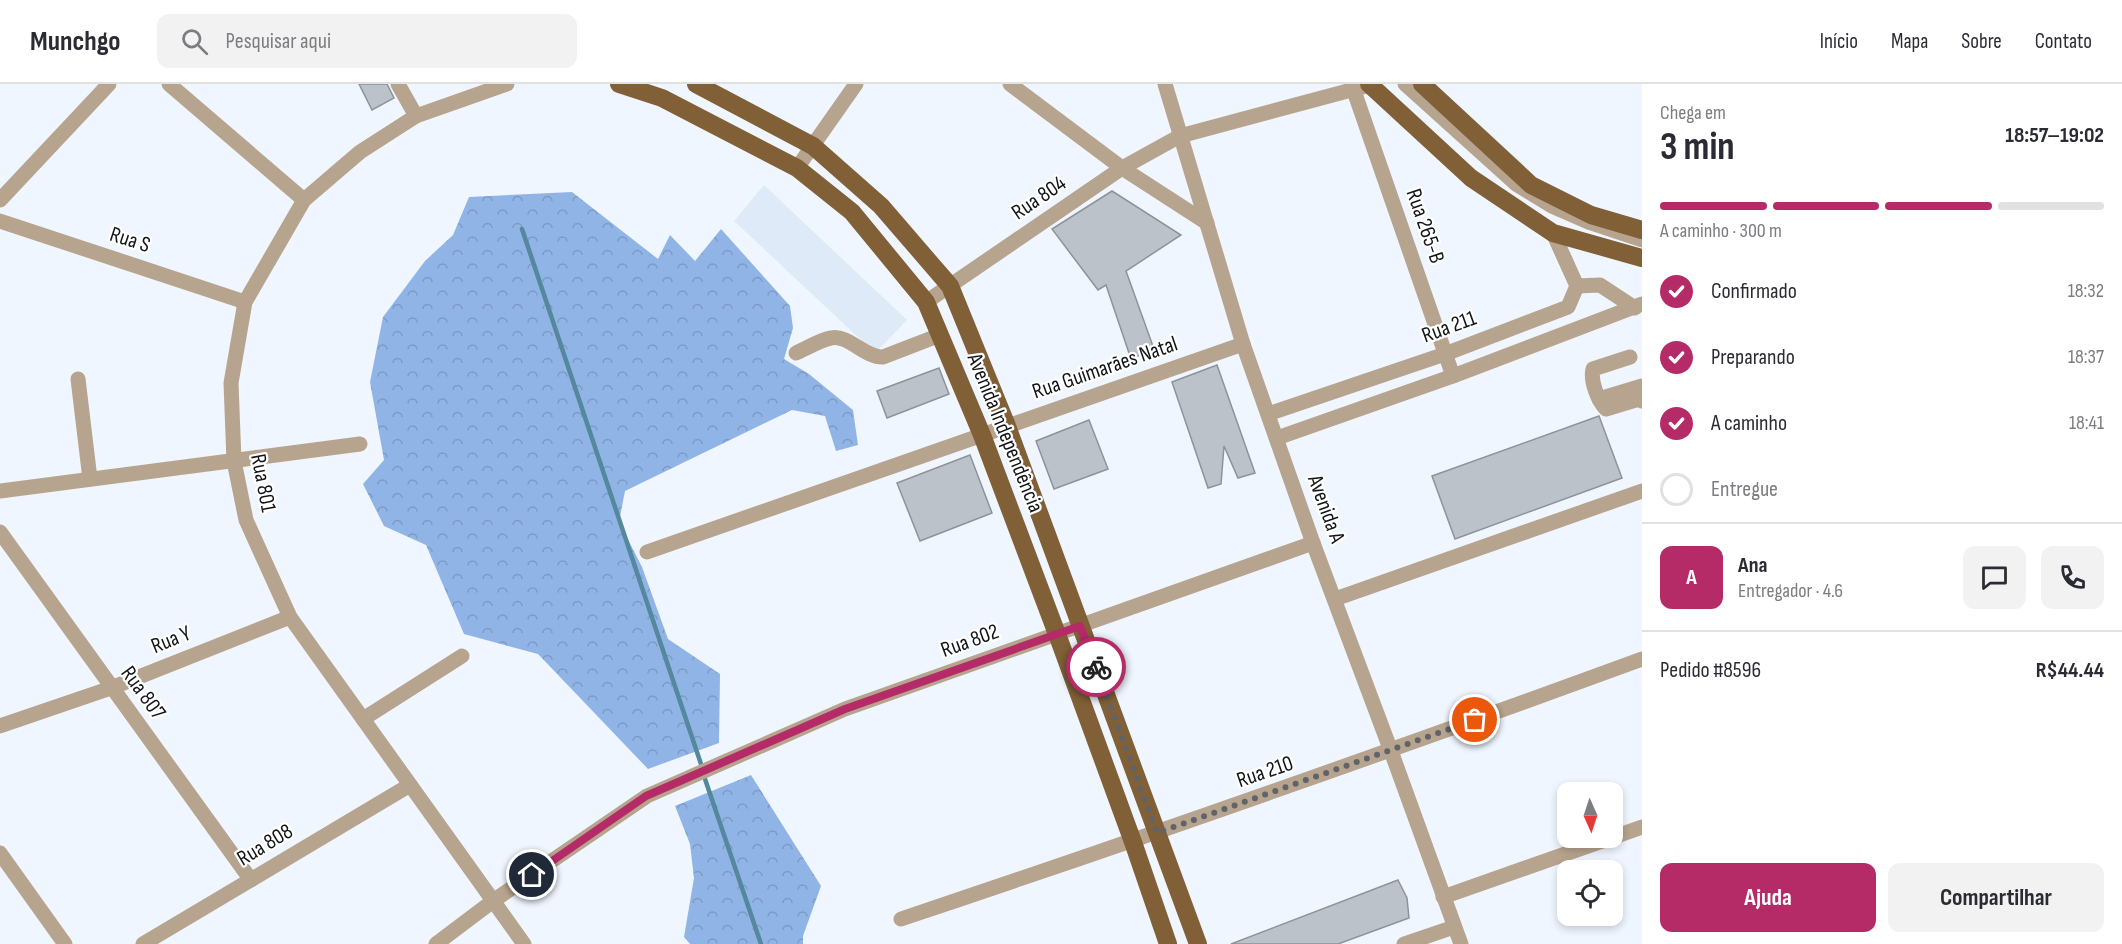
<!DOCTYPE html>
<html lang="pt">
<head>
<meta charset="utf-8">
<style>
  body { margin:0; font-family:"Sofia Sans Condensed",sans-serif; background:#f2f2f3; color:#2b2b33; height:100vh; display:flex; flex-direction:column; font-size:22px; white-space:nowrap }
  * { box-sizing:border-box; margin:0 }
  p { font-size:20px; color:#7c7c81 }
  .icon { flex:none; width:33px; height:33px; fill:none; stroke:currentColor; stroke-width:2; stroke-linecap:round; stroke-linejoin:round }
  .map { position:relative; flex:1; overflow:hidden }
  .drawer { display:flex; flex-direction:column; background:#fff; width:480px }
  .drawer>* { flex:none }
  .needle { width:39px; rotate:177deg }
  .fabs { position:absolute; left:1557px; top:698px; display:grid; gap:12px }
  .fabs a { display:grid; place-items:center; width:66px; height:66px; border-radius:12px; background:#fff; box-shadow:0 3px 9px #0003; font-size:30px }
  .pin { position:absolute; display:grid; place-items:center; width:51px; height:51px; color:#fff; margin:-26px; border:3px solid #fff; border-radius:50%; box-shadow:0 2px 6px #0007 }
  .courier { position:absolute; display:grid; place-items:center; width:60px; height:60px; margin:-30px; border:4px solid #b52b68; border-radius:50%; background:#fff; color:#222; box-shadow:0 2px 8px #0007 }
  .headline em { font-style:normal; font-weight:700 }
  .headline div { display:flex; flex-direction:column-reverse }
  .headline { display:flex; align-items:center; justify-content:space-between; height:102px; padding:0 18px }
  h1 { font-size:39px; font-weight:700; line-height:45px }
  .bar { display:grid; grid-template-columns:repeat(4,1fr); gap:9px 6px; align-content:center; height:72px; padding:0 18px }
  .bar i { height:8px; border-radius:4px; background:#e1e1e2 }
  .bar .current { background:#b52b68 }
  .bar p { grid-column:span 4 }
  .line { display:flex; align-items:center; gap:15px; padding:0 18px; border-top:2px solid #e1e1e2 }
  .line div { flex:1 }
  .round { display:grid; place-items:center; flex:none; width:63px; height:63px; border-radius:12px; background:#f2f2f3 }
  ol { padding:0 18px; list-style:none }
  li { display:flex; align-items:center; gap:18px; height:66px }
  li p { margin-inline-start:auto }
  li .icon { padding:6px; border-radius:50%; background:#b52b68; color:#fff; stroke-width:4 }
  li:last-child { color:#7c7c81 }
  li i { width:33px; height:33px; border:3px solid #e1e1e2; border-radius:50% }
  .cta { display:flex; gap:12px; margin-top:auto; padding:12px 18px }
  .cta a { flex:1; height:69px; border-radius:12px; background:#b52b68; color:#fff; font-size:24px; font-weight:700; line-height:69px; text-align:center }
  .cta a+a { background:#f2f2f3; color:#2b2b33 }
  header { display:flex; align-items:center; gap:36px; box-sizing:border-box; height:84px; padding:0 30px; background:#fff; border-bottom:2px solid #e1e1e2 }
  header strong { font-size:28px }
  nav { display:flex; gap:33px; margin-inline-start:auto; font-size:21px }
  .search { width:420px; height:54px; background:#f2f2f3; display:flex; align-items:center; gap:15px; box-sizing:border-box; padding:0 21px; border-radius:12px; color:#7c7c81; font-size:22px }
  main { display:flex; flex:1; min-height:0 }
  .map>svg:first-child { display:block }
</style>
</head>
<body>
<header>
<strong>Munchgo</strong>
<div class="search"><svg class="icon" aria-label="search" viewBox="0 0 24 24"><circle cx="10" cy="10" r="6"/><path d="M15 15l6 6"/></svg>Pesquisar aqui</div>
<nav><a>Início</a><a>Mapa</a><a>Sobre</a><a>Contato</a></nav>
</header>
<main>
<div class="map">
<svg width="1642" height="860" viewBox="0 0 1642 860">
  <defs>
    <pattern id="forest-crowns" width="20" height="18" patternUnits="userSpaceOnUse" patternTransform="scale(1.5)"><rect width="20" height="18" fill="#91b4e7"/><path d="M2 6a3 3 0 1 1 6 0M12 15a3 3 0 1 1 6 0" fill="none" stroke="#7c9ac5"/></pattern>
  </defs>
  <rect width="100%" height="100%" fill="#f0f6ff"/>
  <polygon fill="#dfeaf8" points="764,101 907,236 875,269 734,137"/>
  <g fill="url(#forest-crowns)">
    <polygon points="572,108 658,175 670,151 695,177 721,145 790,222 793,244 784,275 809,290 853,326 858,361 836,367 825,332 792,326 625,407 619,438 642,483 668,555 720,590 719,659 648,685 538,570 464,550 426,461 384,442 363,400 384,376 370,298 383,233 425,177 453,151 469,113"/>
    <polygon points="751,691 821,802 803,852 803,860 690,860 684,853 694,794 690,760 675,722"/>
  </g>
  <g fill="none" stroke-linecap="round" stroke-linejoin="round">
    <g stroke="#54889d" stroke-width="4.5">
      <polyline points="522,145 701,680"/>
      <polyline points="705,695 761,860"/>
    </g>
  </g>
  <g fill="#bcc2ca" stroke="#8d939b" stroke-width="1.5">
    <polygon points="359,0 387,0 394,14 372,26"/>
    <polygon points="1112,107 1181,151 1126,187 1154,265 1131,275 1106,201 1098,206 1052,145"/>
    <polygon points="1217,281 1255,389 1238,394 1224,362 1221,400 1208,404 1172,298"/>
    <polygon points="939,284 949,310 887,334 877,307"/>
    <polygon points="1599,332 1622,394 1455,455 1432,392"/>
    <polygon points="1089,336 1108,385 1054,405 1036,357"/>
    <polygon points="970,371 992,429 920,457 897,399"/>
    <polygon points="1398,796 1407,814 1409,834 1338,860 1231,860"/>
  </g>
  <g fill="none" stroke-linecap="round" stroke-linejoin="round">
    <g stroke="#b7a48e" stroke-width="15">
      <polyline points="169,0 304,116"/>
      <polyline points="398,0 416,32"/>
      <polyline points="507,0 416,32 360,68 304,116 245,218 231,299 234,377 246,436 290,533 524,860"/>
      <polyline points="1010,0 1122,84 1207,139"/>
      <polyline points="1165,0 1243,260 1313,459 1391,667 1461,860"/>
      <polyline points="1405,0 1516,100 1552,122 1591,139 1642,156"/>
      <polyline points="1354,7 1453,292"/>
      <polyline points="797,84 856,0"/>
      <polyline points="0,116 109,0"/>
      <polyline points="0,137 245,218"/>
      <polyline points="1577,202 1600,201 1635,224"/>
      <polyline points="926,218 1122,84 1180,52 1370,1"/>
      <path d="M796,269C807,264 820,256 831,254C848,250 865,274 883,273L940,251"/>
      <path d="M1630,273L1593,285C1590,297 1598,317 1606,325L1639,315L1642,317"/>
      <polyline points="78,295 90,395"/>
      <polyline points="1599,315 1642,302"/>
      <polyline points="1268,330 1445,270 1568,223 1577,202 1553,149"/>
      <polyline points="1277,354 1453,292 1642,220"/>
      <polyline points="0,407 360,360"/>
      <polyline points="0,448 251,796"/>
      <polyline points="647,468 1243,260"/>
      <polyline points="1335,515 1642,407"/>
      <polyline points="363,635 462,572"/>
      <polyline points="0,642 111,604 290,533"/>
      <polyline points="0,769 65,860"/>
      <polyline points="1443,813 1642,743"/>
      <path d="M901,835C1149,752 1396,665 1642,575"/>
      <polyline points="143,860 410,701"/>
      <polyline points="436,860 493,817 647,712 845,625 1313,459"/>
      <polyline points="1404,860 1454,843"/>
    </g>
    <g stroke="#816037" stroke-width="18">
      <polyline points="619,0 662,14 797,84 852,128 926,218 982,351 1057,550 1133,758 1168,860"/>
      <polyline points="696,0 813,62 881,122 950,202 1007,342 1198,860"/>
      <polyline points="1369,0 1471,94 1553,149 1642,174"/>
      <polyline points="1422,0 1531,101 1591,131 1642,146"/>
    </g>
  </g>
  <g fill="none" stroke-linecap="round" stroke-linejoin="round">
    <polyline stroke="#606368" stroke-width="6" stroke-dasharray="0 10.8" points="1096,583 1157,749 1475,636"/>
    <polyline stroke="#b52b68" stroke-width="8" points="532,791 646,712 845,625 1080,542 1096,583"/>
  </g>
  <g text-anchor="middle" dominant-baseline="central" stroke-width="4.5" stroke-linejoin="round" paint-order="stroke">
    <g font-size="22" fill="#121416" stroke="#fff">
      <text transform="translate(1039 114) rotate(-34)">Rua 804</text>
      <text transform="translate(1425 142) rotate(71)">Rua 265-B</text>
      <text transform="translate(130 156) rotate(18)">Rua S</text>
      <text transform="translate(1449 243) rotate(-20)">Rua 211</text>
      <text transform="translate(1105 284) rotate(-19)">Rua Guimarães Natal</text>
      <text transform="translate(1005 349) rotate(68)">Avenida Independência</text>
      <text transform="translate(263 399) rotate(79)">Rua 801</text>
      <text transform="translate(1326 425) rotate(70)">Avenida A</text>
      <text transform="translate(171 556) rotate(-22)">Rua Y</text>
      <text transform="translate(970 557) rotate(-20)">Rua 802</text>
      <text transform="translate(143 609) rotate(54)">Rua 807</text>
      <text transform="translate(1265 688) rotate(-19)">Rua 210</text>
      <text transform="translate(265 761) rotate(-31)">Rua 808</text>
    </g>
  </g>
</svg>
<div class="fabs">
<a><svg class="needle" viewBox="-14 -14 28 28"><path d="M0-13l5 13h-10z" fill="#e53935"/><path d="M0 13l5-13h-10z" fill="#7c7c81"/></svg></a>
<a><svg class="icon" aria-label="locate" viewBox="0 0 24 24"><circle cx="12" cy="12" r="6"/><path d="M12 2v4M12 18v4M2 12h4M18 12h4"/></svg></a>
</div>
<div class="pin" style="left:1475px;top:636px;background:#ea580c"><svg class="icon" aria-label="bag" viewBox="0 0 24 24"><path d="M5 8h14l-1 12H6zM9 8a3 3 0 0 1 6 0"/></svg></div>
<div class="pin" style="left:532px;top:791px;background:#1f2937"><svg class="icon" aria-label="home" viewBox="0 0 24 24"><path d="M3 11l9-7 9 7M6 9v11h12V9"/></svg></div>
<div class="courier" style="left:1096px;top:583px"><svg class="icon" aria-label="bike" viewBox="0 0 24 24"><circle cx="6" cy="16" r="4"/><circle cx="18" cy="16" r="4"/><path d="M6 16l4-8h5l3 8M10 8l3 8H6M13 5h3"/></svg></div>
</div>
<section class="drawer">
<div class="headline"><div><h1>3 min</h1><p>Chega em</p></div><em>18:57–19:02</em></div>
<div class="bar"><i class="current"></i><i class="current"></i><i class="current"></i><i></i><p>A caminho · 300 m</p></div>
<ol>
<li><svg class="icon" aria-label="check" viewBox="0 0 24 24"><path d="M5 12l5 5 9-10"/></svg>Confirmado<p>18:32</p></li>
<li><svg class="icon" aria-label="check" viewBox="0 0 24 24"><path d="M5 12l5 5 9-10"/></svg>Preparando<p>18:37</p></li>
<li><svg class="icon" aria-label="check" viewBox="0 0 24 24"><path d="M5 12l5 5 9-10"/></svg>A caminho<p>18:41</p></li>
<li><i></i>Entregue</li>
</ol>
<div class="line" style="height:108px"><b class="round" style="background:#b52b68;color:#fff">A</b><div><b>Ana</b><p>Entregador · 4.6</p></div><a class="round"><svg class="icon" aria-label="chat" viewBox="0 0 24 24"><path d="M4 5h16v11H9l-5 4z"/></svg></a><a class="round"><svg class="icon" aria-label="phone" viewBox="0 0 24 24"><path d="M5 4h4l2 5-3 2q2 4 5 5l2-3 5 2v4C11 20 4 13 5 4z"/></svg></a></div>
<div class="line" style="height:78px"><div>Pedido #8596</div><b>R$44.44</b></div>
<div class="cta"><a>Ajuda</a><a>Compartilhar</a></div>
</section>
</main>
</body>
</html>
